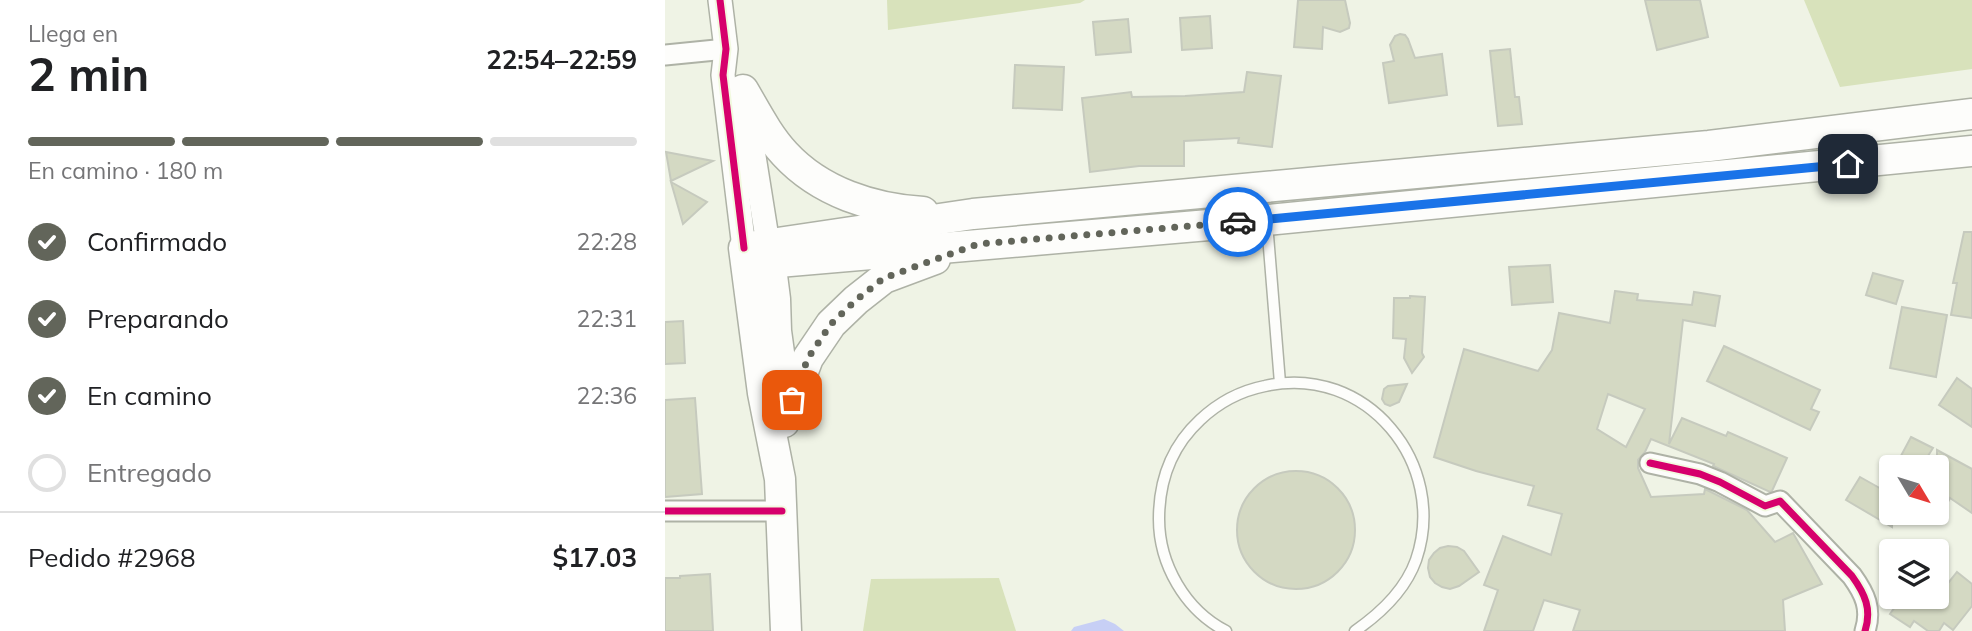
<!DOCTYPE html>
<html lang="es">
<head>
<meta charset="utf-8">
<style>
  body { margin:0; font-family:Mulish,sans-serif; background:#f6f6f6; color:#202124; height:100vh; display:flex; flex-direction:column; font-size:26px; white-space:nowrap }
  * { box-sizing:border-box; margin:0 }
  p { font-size:23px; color:#757577 }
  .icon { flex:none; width:38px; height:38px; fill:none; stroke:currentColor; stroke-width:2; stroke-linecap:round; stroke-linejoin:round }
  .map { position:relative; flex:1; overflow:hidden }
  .details { display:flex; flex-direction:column; background:#fff; width:665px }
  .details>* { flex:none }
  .needle { width:46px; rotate:128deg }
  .fabs { position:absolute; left:1214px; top:455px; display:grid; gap:14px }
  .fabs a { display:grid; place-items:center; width:70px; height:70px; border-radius:7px; background:#fff; box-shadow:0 2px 5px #0004; font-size:35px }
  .pin { position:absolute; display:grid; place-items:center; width:60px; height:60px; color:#fff; margin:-30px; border-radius:14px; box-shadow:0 4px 10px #0006 }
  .courier { position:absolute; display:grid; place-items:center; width:70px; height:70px; margin:-35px; border:5px solid #1a73e8; border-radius:50%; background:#fff; color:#222; box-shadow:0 2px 9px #0007 }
  .headline em { font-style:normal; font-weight:700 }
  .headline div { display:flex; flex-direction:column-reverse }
  .headline { display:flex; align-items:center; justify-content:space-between; height:119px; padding:0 28px }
  h1 { font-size:46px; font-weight:700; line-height:52px }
  .bar { display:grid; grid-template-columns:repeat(4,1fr); gap:10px 7px; align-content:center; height:84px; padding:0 28px }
  .bar i { height:9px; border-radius:5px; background:#e0e0e0 }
  .bar .current { background:#62655a }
  .bar p { grid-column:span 4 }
  .line { display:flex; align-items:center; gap:18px; padding:0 28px; border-top:2px solid #e0e0e0 }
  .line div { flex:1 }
  ol { padding:0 28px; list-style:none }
  li { display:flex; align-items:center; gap:21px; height:77px }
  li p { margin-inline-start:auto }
  li .icon { padding:7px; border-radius:50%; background:#62655a; color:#fff; stroke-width:4 }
  li:last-child { color:#757577 }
  li i { width:38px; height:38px; border:4px solid #e0e0e0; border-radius:50% }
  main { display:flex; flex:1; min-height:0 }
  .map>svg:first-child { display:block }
</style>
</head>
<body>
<main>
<section class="details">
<div class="headline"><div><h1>2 min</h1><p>Llega en</p></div><em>22:54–22:59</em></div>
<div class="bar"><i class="current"></i><i class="current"></i><i class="current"></i><i></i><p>En camino · 180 m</p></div>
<ol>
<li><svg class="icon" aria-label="check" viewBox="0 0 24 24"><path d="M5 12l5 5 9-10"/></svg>Confirmado<p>22:28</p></li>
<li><svg class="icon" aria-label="check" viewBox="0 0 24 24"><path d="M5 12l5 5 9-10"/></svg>Preparando<p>22:31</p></li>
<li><svg class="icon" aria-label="check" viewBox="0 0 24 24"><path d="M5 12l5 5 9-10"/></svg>En camino<p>22:36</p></li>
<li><i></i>Entregado</li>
</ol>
<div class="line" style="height:91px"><div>Pedido #2968</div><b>$17.03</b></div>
</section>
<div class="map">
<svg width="1307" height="631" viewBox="0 0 1307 631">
  <rect width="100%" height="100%" fill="#eff3e5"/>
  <g fill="#d8e2bb">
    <polygon points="222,0 420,0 415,3 223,30"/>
    <polygon points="1139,0 1307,0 1307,69 1175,87"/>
    <polygon points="334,578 351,631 198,631 206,579"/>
  </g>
  <polygon fill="#c7cff5" points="439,619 450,624 459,631 406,631 409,627"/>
  <g fill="#d4d9c3" stroke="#c6cabe" stroke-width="2" fill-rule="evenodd">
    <polygon points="633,0 680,0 685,23 684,28 675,32 658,27 657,49 629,47"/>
    <polygon points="980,0 1035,0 1043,37 992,50"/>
    <polygon points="545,16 547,48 517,50 515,18"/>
    <polygon points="463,19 466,52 431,55 428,22"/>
    <polygon points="735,34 740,35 743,39 750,58 777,54 782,95 724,103 718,63 729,61 725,45 730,36"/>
    <polygon points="845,49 850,97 854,97 857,124 833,126 825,51"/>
    <polygon points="350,65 399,67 397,110 348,108"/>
    <polygon points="582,72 616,76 607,147 573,143 574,138 519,141 519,166 474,166 425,172 417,98 466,92 467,97 520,96 579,92"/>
    <polygon points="1,152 48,161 6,181"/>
    <polygon points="6,182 42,202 18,224"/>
    <polygon points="1299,232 1307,232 1307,318 1286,315 1292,283 1288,283"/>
    <polygon points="885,265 888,302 847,305 844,267"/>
    <polygon points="1208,273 1238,281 1231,304 1201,295"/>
    <path d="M950,291L973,294L972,300L1027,305L1029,292L1055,296L1050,326L1018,320L1004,444L1017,418L1061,436L1063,432L1122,458L1107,491L1105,492L1048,466L1049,464L986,439L980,452L973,460V468L986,497L1039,494L1040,489L1082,510L1110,542L1128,533L1157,584L1118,600L1120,631H908L915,610L879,600L868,631H819L833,590L819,585L838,536L886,555L897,514L863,505L869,486L811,471L769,457L799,349L873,371L887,350L894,313L945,323ZM943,394L980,409L961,447L932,429Z"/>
    <polygon points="745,296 760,297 757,353 759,357 747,373 739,358 741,339 728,338 729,298 745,298"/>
    <polygon points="1237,307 1282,315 1271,377 1225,368"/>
    <polygon points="18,321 20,363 0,364 0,322"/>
    <polygon points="1059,346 1155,390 1146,409 1154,412 1145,430 1042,381"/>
    <polygon points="1292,378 1307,389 1307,427 1274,405"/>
    <polygon points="742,384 734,402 725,406 720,404 717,399 719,389 723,386"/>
    <polygon points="30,398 37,494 0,497 0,400"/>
    <polygon points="1246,437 1268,448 1256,467 1230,467"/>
    <polygon points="1272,450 1307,469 1307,513 1285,498 1272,523"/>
    <circle cx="631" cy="530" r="59"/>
    <polygon points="1195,477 1227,495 1227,527 1181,500"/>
    <polygon points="783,546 792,547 799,551 814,572 794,586 785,589 777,587 770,583 765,577 763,568 764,560 769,553 775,548"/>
    <polygon points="1292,572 1307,584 1307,606 1288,630 1279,623 1274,631 1263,631 1249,621 1245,627 1225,614 1237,597 1272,597"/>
    <polygon points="45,574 48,631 0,631 0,578 15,578 15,576"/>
  </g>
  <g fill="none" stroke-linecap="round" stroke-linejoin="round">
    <g stroke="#aeb2a6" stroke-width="13">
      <g id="service">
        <polyline points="602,223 615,383"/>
        <path d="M561,631C520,610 494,564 494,519C494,480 507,446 535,420C554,402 575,391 600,386C701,363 784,464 751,560C740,591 716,613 690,631"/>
      </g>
    </g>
    <g stroke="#aeb2a6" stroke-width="23">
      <g id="minor">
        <polyline points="0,55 61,49"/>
        <path d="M985,463L1035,474L1055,482L1100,506L1115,501L1187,576C1200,594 1207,609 1200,631"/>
        <polyline points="0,511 117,511"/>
      </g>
    </g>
    <g stroke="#aeb2a6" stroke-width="26">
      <g id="tertiary">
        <polyline points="55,0 61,49 58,75 79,248"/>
        <polyline points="80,100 103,244"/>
      </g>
    </g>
    <g stroke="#aeb2a6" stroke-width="33">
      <g id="primary">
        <path d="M78,90C91,112 103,136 120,154C155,192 208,209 258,212"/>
        <polyline points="103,244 110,299 111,331 119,389 119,409"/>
        <polyline points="91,264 602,220 1307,151"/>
        <polyline points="119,422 143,358 166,324 191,300 219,278 270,259"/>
        <polyline points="121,631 115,479 98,393 79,248 308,214 1044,146 1307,114"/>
      </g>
    </g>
    <use href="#service" stroke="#fdfdfb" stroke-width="10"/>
    <use href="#minor" stroke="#fdfdfb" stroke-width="19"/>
    <use href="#tertiary" stroke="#fdfdfb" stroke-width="23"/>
    <use href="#primary" stroke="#fdfdfb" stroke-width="30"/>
    <g stroke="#f1f9df" stroke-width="11">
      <g id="cycleway">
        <polyline points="55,0 61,49 58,75 79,248"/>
        <path d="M985,463L1035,474L1055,482L1100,506L1115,501L1187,576C1200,594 1207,609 1200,631"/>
        <polyline points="0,511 117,511"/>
      </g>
    </g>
    <use href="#cycleway" stroke="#d6006c" stroke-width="7"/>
  </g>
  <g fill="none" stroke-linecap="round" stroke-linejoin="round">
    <polyline stroke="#62655a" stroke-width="7" stroke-dasharray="0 12.6" points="127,400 143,358 166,324 191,300 219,278 313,244 573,222"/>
    <polyline stroke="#1a73e8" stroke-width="9" points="573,222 1183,164"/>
  </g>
</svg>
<div class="fabs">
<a><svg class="needle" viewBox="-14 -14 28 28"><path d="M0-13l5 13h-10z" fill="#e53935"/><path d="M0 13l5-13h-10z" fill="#757577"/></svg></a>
<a><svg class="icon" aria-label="layers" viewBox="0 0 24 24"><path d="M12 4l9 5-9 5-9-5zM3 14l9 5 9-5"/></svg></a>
</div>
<div class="pin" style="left:127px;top:400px;background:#ea580c"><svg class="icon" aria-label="bag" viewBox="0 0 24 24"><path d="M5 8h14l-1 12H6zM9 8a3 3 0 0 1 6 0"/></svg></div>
<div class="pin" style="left:1183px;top:164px;background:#1f2937"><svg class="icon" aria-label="home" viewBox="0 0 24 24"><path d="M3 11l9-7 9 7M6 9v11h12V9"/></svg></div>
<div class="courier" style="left:573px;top:222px"><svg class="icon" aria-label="car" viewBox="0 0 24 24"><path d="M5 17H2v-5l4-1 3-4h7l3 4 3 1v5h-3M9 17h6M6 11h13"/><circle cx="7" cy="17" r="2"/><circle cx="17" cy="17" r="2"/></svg></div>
</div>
</main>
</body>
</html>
